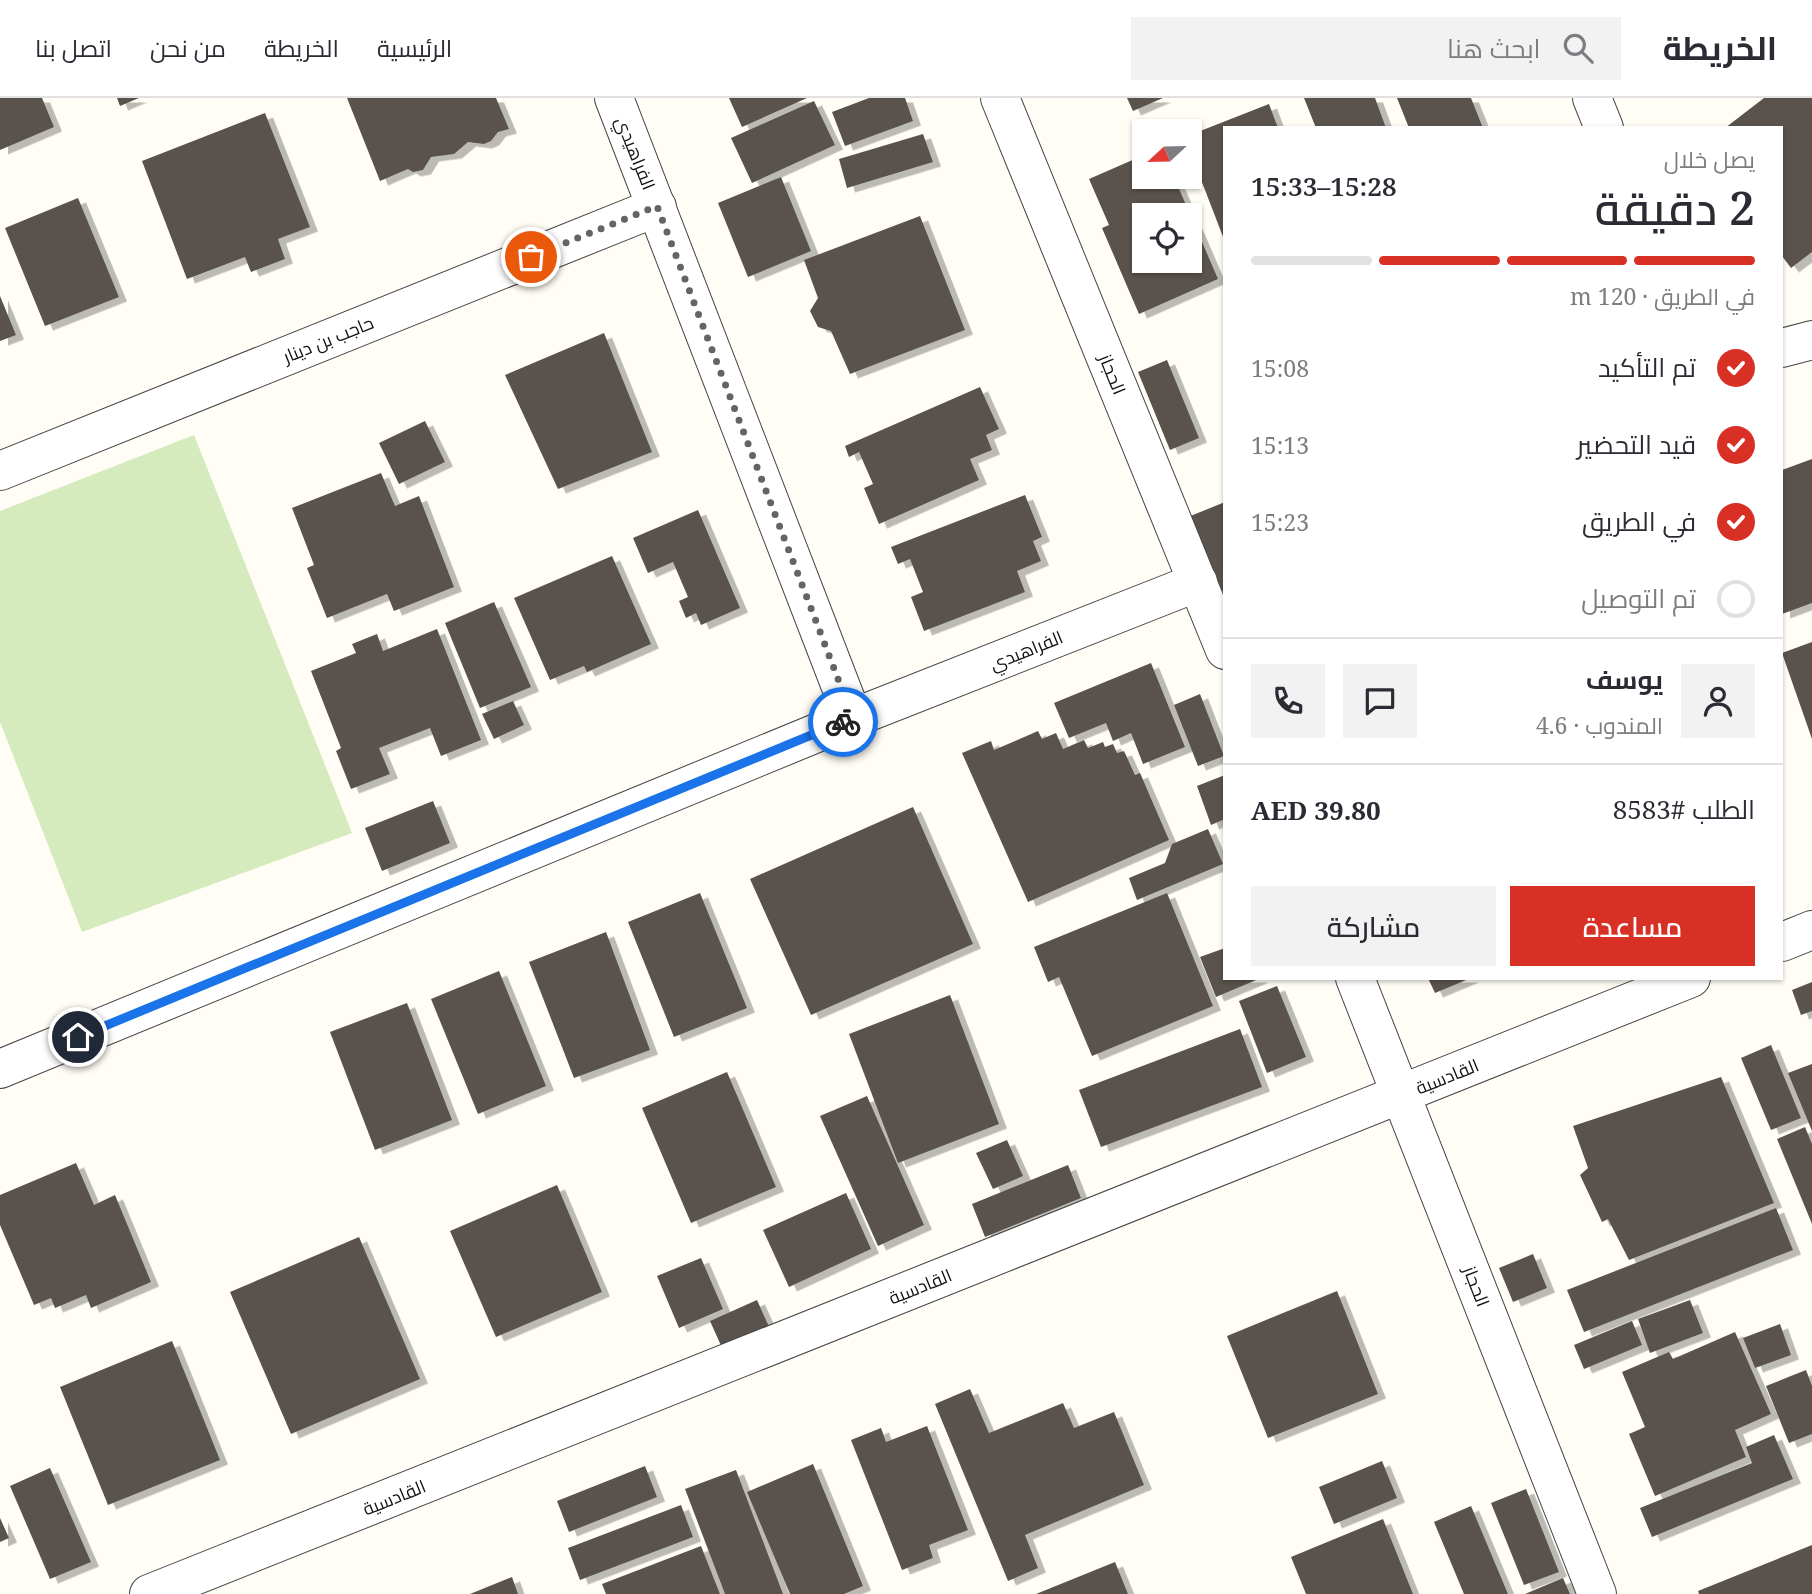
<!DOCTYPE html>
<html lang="ar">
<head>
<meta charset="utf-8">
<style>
  body { margin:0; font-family:"Noto Serif",Cairo,serif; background:#f2f2f3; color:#2b2b33; direction:rtl; height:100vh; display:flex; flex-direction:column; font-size:26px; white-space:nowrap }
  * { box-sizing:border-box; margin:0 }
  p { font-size:23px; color:#7c7c81 }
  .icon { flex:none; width:38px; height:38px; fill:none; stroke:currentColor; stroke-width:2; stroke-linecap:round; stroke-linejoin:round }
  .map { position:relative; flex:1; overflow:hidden; direction:ltr }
  .panel { position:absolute; left:1223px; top:28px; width:560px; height:854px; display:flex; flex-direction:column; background:#fff; border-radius:0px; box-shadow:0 2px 5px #0004; direction:rtl }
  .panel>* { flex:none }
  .needle { width:46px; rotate:248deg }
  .controls { position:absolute; left:1132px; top:21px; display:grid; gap:14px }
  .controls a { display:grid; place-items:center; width:70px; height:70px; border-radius:0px; background:#fff; box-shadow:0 2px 5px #0004; font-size:35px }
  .pin { position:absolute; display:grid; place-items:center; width:60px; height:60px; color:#fff; margin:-30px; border:4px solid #fff; border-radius:50%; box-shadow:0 2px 7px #0007 }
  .courier { position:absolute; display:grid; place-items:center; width:70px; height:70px; margin:-35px; border:5px solid #1a73e8; border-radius:50%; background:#fff; color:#222; box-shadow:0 2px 9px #0007 }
  .overview em { font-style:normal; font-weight:600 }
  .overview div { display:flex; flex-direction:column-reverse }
  .overview { display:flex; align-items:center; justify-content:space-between; height:119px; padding:0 28px }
  h1 { font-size:46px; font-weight:600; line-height:52px }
  .bar { display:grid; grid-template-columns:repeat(4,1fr); gap:10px 7px; align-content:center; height:84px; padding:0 28px }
  .bar i { height:9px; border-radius:5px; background:#e1e1e2 }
  .bar .on { background:#d93025 }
  .bar p { grid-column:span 4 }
  .line { display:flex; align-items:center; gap:18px; padding:0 28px; border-top:2px solid #e1e1e2 }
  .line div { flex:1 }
  .round { display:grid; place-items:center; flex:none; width:74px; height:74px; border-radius:0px; background:#f2f2f3 }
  ol { padding:0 28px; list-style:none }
  li { display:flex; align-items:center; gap:21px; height:77px }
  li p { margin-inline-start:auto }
  li .icon { padding:7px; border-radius:50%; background:#d93025; color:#fff; stroke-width:4 }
  li:last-child { color:#7c7c81 }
  li i { width:38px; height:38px; border:4px solid #e1e1e2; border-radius:50% }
  .action { display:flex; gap:14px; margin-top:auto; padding:14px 28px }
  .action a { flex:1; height:80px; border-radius:0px; background:#d93025; color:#fff; font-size:28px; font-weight:600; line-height:80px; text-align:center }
  .action a+a { background:#f2f2f3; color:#2b2b33 }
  header { display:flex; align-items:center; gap:42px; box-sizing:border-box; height:98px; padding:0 35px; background:#fff; border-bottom:2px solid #e1e1e2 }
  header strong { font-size:33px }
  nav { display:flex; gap:38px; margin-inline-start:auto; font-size:24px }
  .search { width:490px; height:63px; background:#f2f2f3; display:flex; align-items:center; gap:18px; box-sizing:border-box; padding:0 24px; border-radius:0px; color:#7c7c81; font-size:26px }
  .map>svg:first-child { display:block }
</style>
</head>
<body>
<header>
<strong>الخريطة</strong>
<div class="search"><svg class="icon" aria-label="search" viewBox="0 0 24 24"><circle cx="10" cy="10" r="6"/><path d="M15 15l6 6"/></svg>ابحث هنا</div>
<nav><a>الرئيسية</a><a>الخريطة</a><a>من نحن</a><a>اتصل بنا</a></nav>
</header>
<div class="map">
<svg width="1812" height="1496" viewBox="0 0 1812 1496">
  <defs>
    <filter id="shadow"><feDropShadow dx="8" dy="4.5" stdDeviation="0" flood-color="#0004"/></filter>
  </defs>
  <rect width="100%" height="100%" fill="#fffdf5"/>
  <polygon fill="#d5ebbd" points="194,337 352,735 82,834 0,624 0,413"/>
  <g fill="#5a524d" fill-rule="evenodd" filter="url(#shadow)">
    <polygon points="0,0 42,0 54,29 0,52"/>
    <polygon points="117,0 139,0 120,8"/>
    <polygon points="347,0 496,0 509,31 498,34 491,43 484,46 468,44 454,56 431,59 423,72 413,74 408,71 380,83"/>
    <polygon points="729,0 807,0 742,29"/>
    <polygon points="869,0 905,0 913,23 845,48 832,14"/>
    <polygon points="1127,0 1163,0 1133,13"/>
    <polygon points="1304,0 1375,0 1386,30 1316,30"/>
    <polygon points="1397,0 1471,0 1483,30 1409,30"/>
    <polygon points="1764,0 1812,0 1812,154 1791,170 1782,158 1782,30 1725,30"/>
    <polygon points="814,3 835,47 752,85 731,40"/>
    <polygon points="1269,6 1278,30 1225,30 1225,144 1190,53 1190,37"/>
    <polygon points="265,15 310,129 278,141 285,161 251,174 245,159 187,181 142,63"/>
    <polygon points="923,36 933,64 847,90 839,61"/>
    <path d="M1144,57V79H1174L1218,181L1139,216L1102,130L1109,127L1089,81ZM1144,117H1190V163H1144Z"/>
    <polygon points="781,79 811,153 748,179 718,105"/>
    <polygon points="78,100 119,199 45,228 5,130"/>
    <polygon points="920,118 965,232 850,276 831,233 818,229 810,213 818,200 804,162"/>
    <polygon points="0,198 16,237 0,243"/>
    <polygon points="604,235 652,354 558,391 505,277"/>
    <polygon points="1167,262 1199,340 1170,352 1138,274"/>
    <polygon points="980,289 999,331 986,337 992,352 970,361 979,382 879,426 864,390 873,386 859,354 849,359 845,348"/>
    <polygon points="425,323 445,364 399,386 379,345"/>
    <polygon points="1812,361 1812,505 1782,516 1782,372"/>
    <polygon points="381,375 395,408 419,398 454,489 394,513 387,496 327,520 307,470 314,467 292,410"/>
    <polygon points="1025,397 1042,439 1033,443 1041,463 1017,473 1025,494 924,533 911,499 923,494 910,461 898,466 891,449"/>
    <polygon points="1225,404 1225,492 1219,495 1188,419"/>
    <polygon points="698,412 740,510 701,527 696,515 686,520 679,503 688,499 673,464 648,475 633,440"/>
    <polygon points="612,458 651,546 587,574 584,568 550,582 514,500"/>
    <polygon points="494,504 531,589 480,610 445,525"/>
    <polygon points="437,531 481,642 441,658 430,630 379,650 390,676 351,691 336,653 341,650 311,573 356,555 352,546 377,536 383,553"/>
    <polygon points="1812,544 1812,641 1782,555"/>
    <polygon points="1151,565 1185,649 1143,666 1131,635 1113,643 1106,625 1069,640 1054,605"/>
    <polygon points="1200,596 1224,658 1198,668 1174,607"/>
    <polygon points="513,603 524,627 494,641 482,616"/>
    <polygon points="1038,633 1042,641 1056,635 1063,651 1084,642 1088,650 1103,644 1105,649 1113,646 1117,655 1124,653 1135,677 1140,675 1169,742 1028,804 962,655 991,643 994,652"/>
    <polygon points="1225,677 1225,721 1211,727 1197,688"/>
    <polygon points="433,703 450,745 382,773 365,730"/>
    <polygon points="913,709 973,846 811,917 750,781"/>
    <polygon points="1208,731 1223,766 1137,802 1129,780 1165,765 1172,746"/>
    <polygon points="700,795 747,910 674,939 628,824"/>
    <polygon points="1167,795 1213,908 1092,958 1059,879 1048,884 1034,849"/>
    <polygon points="606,834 650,952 574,980 529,864"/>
    <polygon points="1225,850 1225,880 1261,880 1216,899 1200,859"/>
    <polygon points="499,873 546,988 478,1016 431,901"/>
    <polygon points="1428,880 1471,880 1435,895"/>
    <polygon points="1812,884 1812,913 1801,917 1792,892"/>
    <polygon points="1277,888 1306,959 1267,975 1239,903"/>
    <polygon points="950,897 999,1026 898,1065 849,936"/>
    <polygon points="407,905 452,1022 375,1052 330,934"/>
    <polygon points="1240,931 1262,989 1101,1049 1079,992"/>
    <polygon points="1771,947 1801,1020 1771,1032 1741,960"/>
    <polygon points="1812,966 1812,1033 1788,975"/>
    <polygon points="727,974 776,1089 691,1125 642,1010"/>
    <polygon points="1721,979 1774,1105 1629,1162 1608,1121 1602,1124 1580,1077 1588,1070 1573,1028"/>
    <polygon points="867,998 924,1127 878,1148 820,1018"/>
    <polygon points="1805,1029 1812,1046 1812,1126 1777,1041"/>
    <polygon points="1007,1042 1023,1078 993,1091 976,1055"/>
    <polygon points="76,1065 94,1107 115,1097 151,1184 91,1210 86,1197 55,1210 51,1200 34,1207 0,1127 0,1097"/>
    <polygon points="1068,1067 1081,1100 985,1139 972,1106"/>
    <polygon points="557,1087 602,1194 496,1239 450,1133"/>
    <polygon points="846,1095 871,1151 789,1189 763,1132"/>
    <polygon points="1776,1110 1793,1152 1584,1234 1567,1192"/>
    <polygon points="359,1139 420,1281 291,1336 230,1194"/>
    <polygon points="1533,1156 1547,1190 1513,1204 1499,1170"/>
    <polygon points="701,1160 723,1211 679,1230 657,1178"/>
    <polygon points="1337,1193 1378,1296 1268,1340 1227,1238"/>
    <polygon points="757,1202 774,1240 727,1261 710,1223"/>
    <polygon points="1690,1202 1703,1235 1650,1255 1638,1221"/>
    <polygon points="1632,1223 1642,1247 1584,1271 1574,1247"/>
    <polygon points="1780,1226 1791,1257 1755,1270 1743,1240"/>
    <polygon points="1735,1234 1771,1316 1735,1332 1746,1359 1655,1398 1629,1336 1645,1329 1622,1274 1669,1254 1673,1261"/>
    <polygon points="172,1243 220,1362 108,1407 60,1289"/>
    <polygon points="1806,1272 1812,1288 1812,1336 1789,1345 1766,1288"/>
    <polygon points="970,1291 989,1335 1063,1305 1074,1330 1114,1314 1144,1387 1025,1437 1038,1470 1008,1483 935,1306"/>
    <polygon points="927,1328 968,1432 929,1447 933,1460 902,1472 851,1342 881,1330 886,1344"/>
    <polygon points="1774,1337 1793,1381 1652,1439 1640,1410 1752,1365 1746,1349"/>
    <polygon points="1382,1363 1397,1400 1334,1426 1319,1389"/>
    <polygon points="813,1366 863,1488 844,1496 790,1496 747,1394"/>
    <polygon points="645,1368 657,1399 569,1434 557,1403"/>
    <polygon points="50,1370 91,1464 50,1481 10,1388"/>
    <polygon points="736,1372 783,1496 725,1496 685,1391"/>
    <polygon points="1526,1391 1559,1474 1524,1487 1491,1405"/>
    <polygon points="681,1407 693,1439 580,1482 568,1450"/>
    <polygon points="1471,1408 1508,1496 1464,1496 1434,1424"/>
    <polygon points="0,1420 9,1440 0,1444"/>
    <polygon points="1383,1421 1413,1496 1306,1496 1291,1459"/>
    <polygon points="1812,1447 1812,1496 1699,1496 1698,1493"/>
    <polygon points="701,1448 720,1496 606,1496 602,1486"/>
    <polygon points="1115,1464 1128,1496 1036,1496"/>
    <polygon points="512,1479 518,1496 470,1496"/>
    <polygon points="1563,1480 1570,1496 1525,1496"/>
  </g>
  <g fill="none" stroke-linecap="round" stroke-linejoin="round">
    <g stroke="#444" stroke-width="40">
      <g id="minor">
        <polyline points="614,0 853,620"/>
        <polyline points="1000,0 1225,552"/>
        <polyline points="1592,0 1604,30"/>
        <polyline points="1782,250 1812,242"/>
        <polyline points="0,373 657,109"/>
        <polyline points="1782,844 1812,832"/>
        <polyline points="1355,880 1597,1496"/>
        <polyline points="0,971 853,620 1198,484"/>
        <polyline points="149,1496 1691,880"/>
      </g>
    </g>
    <use href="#minor" stroke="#fff" stroke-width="38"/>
  </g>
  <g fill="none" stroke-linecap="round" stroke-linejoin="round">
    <polyline stroke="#646461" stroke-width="7" stroke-dasharray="0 12.6" points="531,159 657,108 853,620 843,624"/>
    <polyline stroke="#1a73e8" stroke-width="9" points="78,939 843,624"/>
  </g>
  <g text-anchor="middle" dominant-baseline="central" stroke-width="7" stroke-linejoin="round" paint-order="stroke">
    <g font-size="18" fill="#111" stroke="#fff">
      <text transform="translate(636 55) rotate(68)">الفراهيدي</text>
      <text transform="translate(328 241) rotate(-22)">حاجب بن دينار</text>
      <text transform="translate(1113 276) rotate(68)">الحجاز</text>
      <text transform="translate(1026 552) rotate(-22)">الفراهيدي</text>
      <text transform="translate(1447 978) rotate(-22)">القادسية</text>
      <text transform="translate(920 1188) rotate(-22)">القادسية</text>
      <text transform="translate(1477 1188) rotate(69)">الحجاز</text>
      <text transform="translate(394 1399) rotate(-22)">القادسية</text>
    </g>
  </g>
</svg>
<div class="controls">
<a><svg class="needle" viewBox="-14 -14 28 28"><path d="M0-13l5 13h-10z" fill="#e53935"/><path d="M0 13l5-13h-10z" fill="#7c7c81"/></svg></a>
<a><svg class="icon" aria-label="locate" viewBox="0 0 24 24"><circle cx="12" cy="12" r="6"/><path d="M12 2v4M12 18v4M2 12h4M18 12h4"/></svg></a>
</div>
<div class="pin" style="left:531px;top:159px;background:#ea580c"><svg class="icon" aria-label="bag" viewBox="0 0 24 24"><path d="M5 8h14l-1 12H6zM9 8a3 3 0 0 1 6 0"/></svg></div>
<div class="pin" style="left:78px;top:939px;background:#1f2937"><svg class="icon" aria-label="home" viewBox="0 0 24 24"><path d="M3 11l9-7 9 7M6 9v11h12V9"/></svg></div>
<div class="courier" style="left:843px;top:624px"><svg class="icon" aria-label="bike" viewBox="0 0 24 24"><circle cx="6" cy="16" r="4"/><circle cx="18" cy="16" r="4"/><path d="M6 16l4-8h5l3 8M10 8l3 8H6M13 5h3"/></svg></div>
<section class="panel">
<div class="overview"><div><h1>2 دقيقة</h1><p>يصل خلال</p></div><em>15:28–15:33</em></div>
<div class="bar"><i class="on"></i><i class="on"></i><i class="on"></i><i></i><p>في الطريق · 120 m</p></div>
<ol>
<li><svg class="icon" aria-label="check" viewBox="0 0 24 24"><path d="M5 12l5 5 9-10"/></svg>تم التأكيد<p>15:08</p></li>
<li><svg class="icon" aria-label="check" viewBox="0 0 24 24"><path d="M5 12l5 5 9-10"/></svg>قيد التحضير<p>15:13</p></li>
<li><svg class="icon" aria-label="check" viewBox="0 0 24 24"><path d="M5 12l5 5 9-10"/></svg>في الطريق<p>15:23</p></li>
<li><i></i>تم التوصيل</li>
</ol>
<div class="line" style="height:126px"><a class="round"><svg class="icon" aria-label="person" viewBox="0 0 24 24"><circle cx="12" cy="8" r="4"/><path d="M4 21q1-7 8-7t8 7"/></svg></a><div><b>يوسف</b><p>المندوب · 4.6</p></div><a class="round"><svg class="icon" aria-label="chat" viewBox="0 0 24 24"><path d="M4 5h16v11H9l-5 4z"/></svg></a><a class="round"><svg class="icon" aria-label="phone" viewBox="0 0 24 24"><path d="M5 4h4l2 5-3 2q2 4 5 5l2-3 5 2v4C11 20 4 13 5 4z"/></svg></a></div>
<div class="line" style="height:91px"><div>الطلب #8583</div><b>AED 39.80</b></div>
<div class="action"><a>مساعدة</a><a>مشاركة</a></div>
</section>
</div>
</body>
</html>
